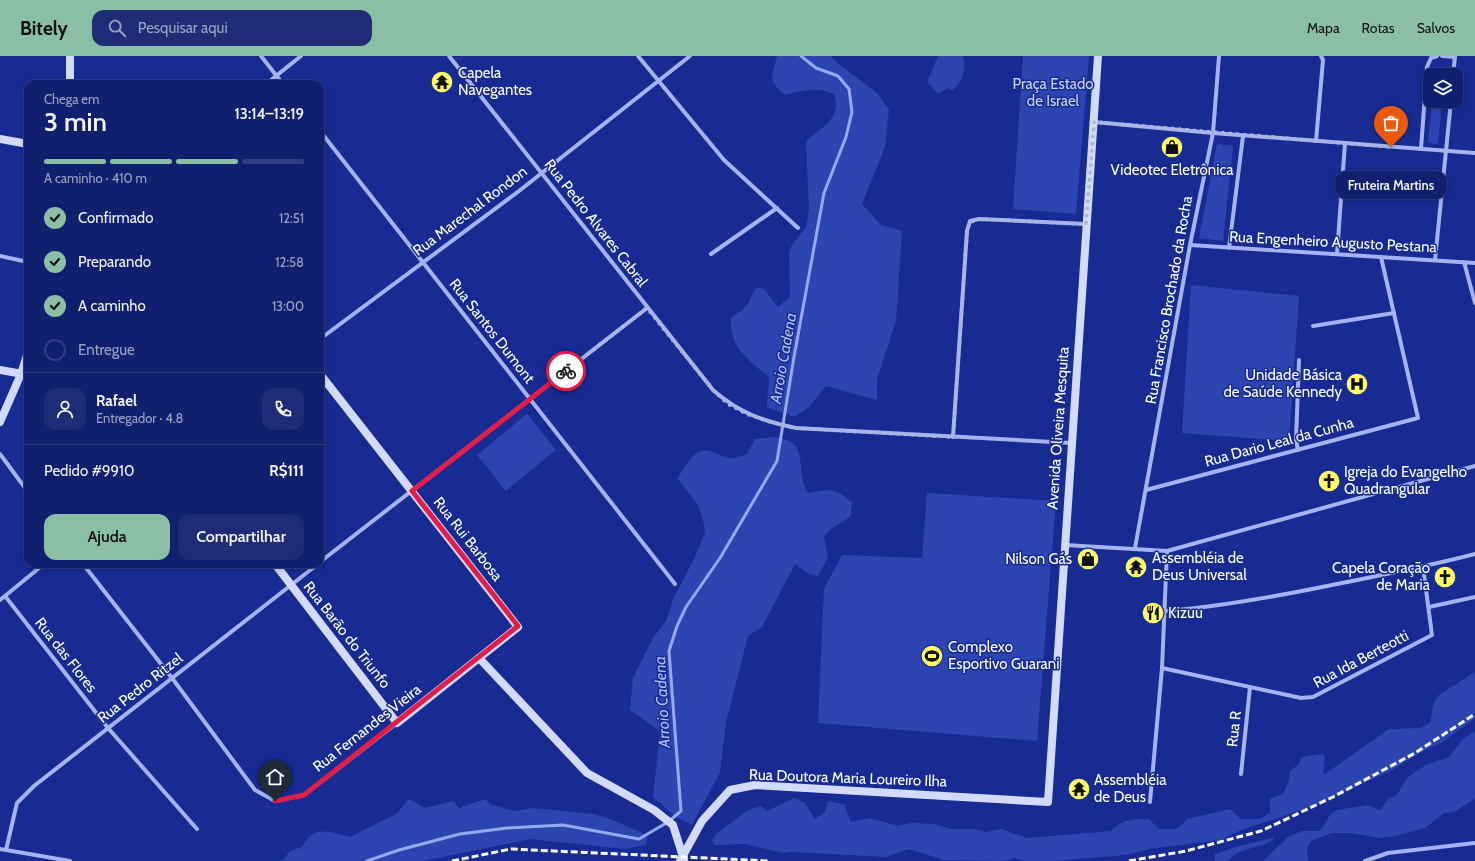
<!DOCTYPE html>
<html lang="pt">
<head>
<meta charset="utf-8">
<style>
  body { margin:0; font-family:Cabin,sans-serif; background:#1e2d76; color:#f1f3f6; height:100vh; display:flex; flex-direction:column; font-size:15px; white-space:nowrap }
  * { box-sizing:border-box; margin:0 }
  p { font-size:13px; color:#9ca3c2 }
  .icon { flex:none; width:22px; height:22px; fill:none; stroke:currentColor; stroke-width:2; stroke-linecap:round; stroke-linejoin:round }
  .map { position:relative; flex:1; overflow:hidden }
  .sheet { position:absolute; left:24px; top:24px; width:300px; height:488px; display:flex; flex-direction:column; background:#11206e; border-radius:12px; box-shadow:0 2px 6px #0003,0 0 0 1px #303e81 }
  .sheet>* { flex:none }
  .buttons { position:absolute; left:1423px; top:12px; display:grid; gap:8px }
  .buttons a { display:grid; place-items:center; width:40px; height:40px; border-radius:8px; background:#11206e; box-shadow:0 2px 6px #0003,0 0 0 1px #303e81; font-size:20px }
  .pin { position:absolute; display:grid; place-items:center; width:34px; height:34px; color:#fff; margin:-41px -17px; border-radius:50% 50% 50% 0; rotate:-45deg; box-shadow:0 0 4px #0007 }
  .pin .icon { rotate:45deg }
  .courier { position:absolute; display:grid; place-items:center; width:40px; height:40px; margin:-20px; border:3px solid #e11d48; border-radius:50%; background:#fff; color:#222; box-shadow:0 1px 5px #0007 }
  .bubble { position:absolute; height:28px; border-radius:12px; background:#11206e; box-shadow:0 2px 6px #0003,0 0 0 1px #303e81; font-size:13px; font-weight:600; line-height:28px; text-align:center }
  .head em { font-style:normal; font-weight:600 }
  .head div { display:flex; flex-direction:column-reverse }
  .head { display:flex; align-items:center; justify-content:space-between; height:68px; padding:0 20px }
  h1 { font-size:26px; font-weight:600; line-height:30px }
  .bar { display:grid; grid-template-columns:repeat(4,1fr); gap:6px 4px; align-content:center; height:48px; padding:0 20px }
  .bar i { height:5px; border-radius:3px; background:#303e81 }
  .bar .current { background:#8abfa5 }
  .bar p { grid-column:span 4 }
  .line { display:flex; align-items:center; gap:10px; padding:0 20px; border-top:1px solid #303e81 }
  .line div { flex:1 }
  .round { display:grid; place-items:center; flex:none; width:42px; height:42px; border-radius:12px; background:#1e2d76 }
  ol { padding:0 20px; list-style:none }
  li { display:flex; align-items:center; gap:12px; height:44px }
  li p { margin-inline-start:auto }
  li .icon { padding:4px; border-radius:50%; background:#8abfa5; color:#111; stroke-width:4 }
  li:last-child { color:#9ca3c2 }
  li i { width:22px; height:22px; border:2px solid #303e81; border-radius:50% }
  .action { display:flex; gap:8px; margin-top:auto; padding:8px 20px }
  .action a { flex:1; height:46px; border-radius:12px; background:#8abfa5; color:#111; font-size:16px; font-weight:600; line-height:46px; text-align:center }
  .action a+a { background:#1e2d76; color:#f1f3f6 }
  header { display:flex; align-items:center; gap:24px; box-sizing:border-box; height:56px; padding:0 20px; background:#8abfa5; color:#111 }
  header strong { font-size:19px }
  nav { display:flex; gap:22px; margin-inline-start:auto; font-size:14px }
  .search { width:280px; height:36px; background:#1e2d76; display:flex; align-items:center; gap:10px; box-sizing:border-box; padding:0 14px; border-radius:12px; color:#9ca3c2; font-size:15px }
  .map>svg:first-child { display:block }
</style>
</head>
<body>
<header>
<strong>Bitely</strong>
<div class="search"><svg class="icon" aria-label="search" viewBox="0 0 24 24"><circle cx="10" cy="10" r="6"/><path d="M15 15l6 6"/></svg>Pesquisar aqui</div>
<nav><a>Mapa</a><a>Rotas</a><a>Salvos</a></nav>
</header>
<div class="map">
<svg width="1475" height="805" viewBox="0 0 1475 805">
  <rect width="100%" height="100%" fill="#172b92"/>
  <g fill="#2d45b1">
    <path d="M777,0H831L840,9L878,38L889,54L885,91L862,148L881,169L902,175L896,265L877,323V344L826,330L807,353L794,361L767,351L769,321C748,303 729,292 731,261C738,257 745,253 749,246C752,240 752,236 757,231L764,233L778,251L790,241L789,196L792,189L806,171L809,153L806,85C823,71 842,62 834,38C817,30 802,35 784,39C767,22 772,22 777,0Z"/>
    <path d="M938,0H962C968,10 962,28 952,34L948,32L938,38L927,26Z"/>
    <polygon points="1023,0 1089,0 1076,158 1013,153"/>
    <polygon points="1432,45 1442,45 1438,88 1428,87"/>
    <polygon points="1217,88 1233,90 1223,185 1199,182"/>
    <polygon points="1191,229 1299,240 1289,385 1182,377"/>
    <polygon points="527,358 556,394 506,435 477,399"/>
    <path d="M774,381C813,386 793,413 808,437C832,434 833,430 852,447L850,461L831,473L824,481L828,501L818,520L809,518L795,508L762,571L748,580L726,666L720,716L692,769L676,761L653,741L660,675L630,654L633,622L653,582L666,565L674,541L694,503L705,477L704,468L698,449L677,422C683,415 688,405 694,399C707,388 716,400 729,402C735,403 741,400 747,398L755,383Z"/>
    <polygon points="927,437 1056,445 1037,685 818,667 824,533 842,499 922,502"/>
    <path d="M1475,616V662L1441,687L1430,691L1392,714L1316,749L1239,775L1221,784L1149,793L1126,799L1054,805H1025L1015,802L1002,805L944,804L909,793L887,801L791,796L783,797L745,788L715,789L712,784L715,779L748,754L761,750L767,755L794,742L805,747L815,763L825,756L828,745L844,748L851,766L870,762L898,770L910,767L935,768L950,773H974L986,776L1001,773L1028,782L1111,775C1125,762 1130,764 1149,763L1159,773H1175L1182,769L1187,763L1230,753L1241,763H1260L1270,757V743L1283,738L1289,725L1290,715L1299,708L1301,701L1322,698L1325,700L1323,718H1325L1389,673L1420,672L1430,667L1434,646L1439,639Z"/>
    <path d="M1475,675V741L1473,744L1454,756L1444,757L1425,772L1395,780L1379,782L1352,777H1332L1318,782L1311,785L1307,792L1308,805H1263L1288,781L1302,775H1319C1325,770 1326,763 1332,757C1337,752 1357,752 1366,749L1380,754L1389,742L1396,740L1408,721L1426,709L1449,701L1463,683Z"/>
    <path d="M409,743L425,752L453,745L459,752L485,743L492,749L514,755L534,752L593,758L610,763L647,779L646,789L625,793L531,783L423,805H279L284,803L290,795L302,791C314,768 329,776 350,781L396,758Z"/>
    <path d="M1276,781C1263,794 1239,790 1228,805H1215L1214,799L1235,791Z"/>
  </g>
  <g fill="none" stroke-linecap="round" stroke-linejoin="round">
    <polyline stroke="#98a9f3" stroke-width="3" points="367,805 399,794 460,778 507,772 563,769 639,783 668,766 681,755 669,595 677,570 686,551 720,502 777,405 794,301 824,137 846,81 852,56 849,33 838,20 816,12 801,0"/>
    <g stroke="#a5b3f0" stroke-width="4">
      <polyline points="261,0 283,28"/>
      <path d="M449,0L713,334C739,357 763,365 796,372L1071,387"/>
      <polyline points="638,0 724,104 798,172"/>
      <polyline points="1442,0 1455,1"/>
      <polyline points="1453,19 1455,0"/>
      <polyline points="266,28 301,0"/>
      <polyline points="1094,66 1213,77 1475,97"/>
      <polyline points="320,75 675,528"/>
      <polyline points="1316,85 1323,4 1321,0"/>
      <polyline points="1421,93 1427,11 1431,2 1437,0"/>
      <polyline points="1190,189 1475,207"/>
      <polyline points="1229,192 1243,80"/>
      <polyline points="711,198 777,152"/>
      <polyline points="1337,198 1345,87"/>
      <polyline points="0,200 28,206"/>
      <polyline points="1435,204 1451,45"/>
      <polyline points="1464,206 1475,247"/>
      <polyline points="1313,270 1394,257"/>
      <polyline points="320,283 519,135 690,0"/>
      <polyline points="953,381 967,175 970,165 979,163 1086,168"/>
      <polyline points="1298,394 1296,384 1299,304"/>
      <polyline points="0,398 28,436"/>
      <polyline points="1146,434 1418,362 1381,201"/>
      <polyline points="1065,489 1167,495 1475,410"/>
      <polyline points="1135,492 1190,189 1213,77 1219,0"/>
      <polyline points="320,506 647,252"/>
      <polyline points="83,508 172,622 255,734 275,745 304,739 397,667"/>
      <polyline points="5,540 108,672 197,773"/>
      <polyline points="0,544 44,508"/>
      <polyline points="1429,551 1475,541"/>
      <path d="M1164,555C1219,551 1273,541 1327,530C1376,520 1426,511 1475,498"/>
      <polyline points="1162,612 1301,642 1313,641 1432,579 1423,511"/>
      <polyline points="1241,718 1250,631"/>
      <polyline points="1150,746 1162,612 1167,495"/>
      <polyline points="0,793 70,805"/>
      <polyline points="6,794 17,747 34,730 318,508"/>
      <polyline points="1365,805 1388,797 1475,787"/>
    </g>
    <g stroke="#d3dafb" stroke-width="8">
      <polyline points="70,28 70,0"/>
      <polyline points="0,83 28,88"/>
      <polyline points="0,314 28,319"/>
      <polyline points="0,366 21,318 28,296"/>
      <polyline points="275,508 397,667 518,571 320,318"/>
      <polyline points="479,602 587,717 654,754 673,769 684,804"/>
      <polyline points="680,805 702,765 730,734 755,729 1048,746 1098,0"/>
    </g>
    <g stroke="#fff" stroke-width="3" stroke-dasharray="7 3" stroke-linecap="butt">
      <polyline points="452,805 511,793 770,805"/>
      <polyline points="1129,805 1186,795 1261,775 1333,741 1415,697 1475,658"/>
    </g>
  </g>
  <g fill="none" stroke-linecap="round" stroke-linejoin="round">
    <polyline stroke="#aeb5d9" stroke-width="4" stroke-dasharray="0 7.2" points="566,315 647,252 713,334 728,348 747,358 770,366 796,372 953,381 967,175 970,166 979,163 1086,168 1094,66 1391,91"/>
    <polyline stroke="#e11d48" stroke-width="5" points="275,745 304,739 518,570 412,435 566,315"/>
  </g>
  <defs>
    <g id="temple-disc" transform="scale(1.15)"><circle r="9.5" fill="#fffc65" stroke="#172b92"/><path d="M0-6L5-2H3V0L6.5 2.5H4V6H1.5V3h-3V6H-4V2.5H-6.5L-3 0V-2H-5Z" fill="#111"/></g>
    <g id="shop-disc" transform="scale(1.15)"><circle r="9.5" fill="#fffc65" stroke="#172b92"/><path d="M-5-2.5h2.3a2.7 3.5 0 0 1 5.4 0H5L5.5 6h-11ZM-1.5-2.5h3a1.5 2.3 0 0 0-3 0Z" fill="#111"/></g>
    <g id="hospital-disc" transform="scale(1.15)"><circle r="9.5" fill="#fffc65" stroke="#172b92"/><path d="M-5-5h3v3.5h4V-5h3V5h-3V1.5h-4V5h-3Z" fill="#111"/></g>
    <g id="church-disc" transform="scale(1.15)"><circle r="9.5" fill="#fffc65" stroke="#172b92"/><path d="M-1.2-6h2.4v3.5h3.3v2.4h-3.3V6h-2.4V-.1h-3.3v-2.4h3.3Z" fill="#111"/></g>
    <g id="restaurant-disc" transform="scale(1.15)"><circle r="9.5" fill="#fffc65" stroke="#172b92"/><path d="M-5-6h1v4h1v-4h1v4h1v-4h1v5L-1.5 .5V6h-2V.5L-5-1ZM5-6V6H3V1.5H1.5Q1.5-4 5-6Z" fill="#111"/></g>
    <g id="stadium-disc" transform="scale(1.15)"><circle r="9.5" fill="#fffc65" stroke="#172b92"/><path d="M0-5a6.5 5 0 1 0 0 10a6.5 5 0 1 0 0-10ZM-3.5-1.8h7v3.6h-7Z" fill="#111"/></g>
  </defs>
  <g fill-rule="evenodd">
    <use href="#temple-disc" x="442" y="26"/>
    <use href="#shop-disc" x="1172" y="91"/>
    <use href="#hospital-disc" x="1357" y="328"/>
    <use href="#church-disc" x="1329" y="425"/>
    <use href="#shop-disc" x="1088" y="503"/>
    <use href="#temple-disc" x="1136" y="511"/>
    <use href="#church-disc" x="1445" y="521"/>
    <use href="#restaurant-disc" x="1153" y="557"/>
    <use href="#stadium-disc" x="932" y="600"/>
    <use href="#temple-disc" x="1079" y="733"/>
  </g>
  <g text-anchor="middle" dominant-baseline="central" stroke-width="3" stroke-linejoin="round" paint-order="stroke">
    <g font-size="15" fill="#fff" stroke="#172b92" text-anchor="start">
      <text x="458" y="17">Capela<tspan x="458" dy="17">Navegantes</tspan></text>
      <text x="1172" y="114" text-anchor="middle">Videotec Eletrônica</text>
      <text x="1342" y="319" text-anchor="end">Unidade Básica<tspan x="1342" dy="17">de Saúde Kennedy</tspan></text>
      <text x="1344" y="416">Igreja do Evangelho<tspan x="1344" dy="17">Quadrangular</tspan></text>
      <text x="1152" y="502">Assembléia de<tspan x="1152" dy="17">Deus Universal</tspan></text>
      <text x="1072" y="503" text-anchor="end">Nilson Gás</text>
      <text x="1430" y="512" text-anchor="end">Capela Coração<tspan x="1430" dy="17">de Maria</tspan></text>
      <text x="1168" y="557">Kizuu</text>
      <text x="948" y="591">Complexo<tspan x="948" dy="17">Esportivo Guarani</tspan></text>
      <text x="1094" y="724">Assembléia<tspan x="1094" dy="17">de Deus</tspan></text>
    </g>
    <g font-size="15" fill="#ccd5fb" stroke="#172b92">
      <text x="1053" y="28">Praça Estado<tspan x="1053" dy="17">de Israel</tspan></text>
    </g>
    <g font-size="15" fill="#fff" stroke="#172b92">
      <text transform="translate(470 155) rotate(-37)">Rua Marechal Rondon</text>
      <text transform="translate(596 167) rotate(52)">Rua Pedro Alvares Cabral</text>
      <text transform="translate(1333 186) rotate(3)">Rua Engenheiro Augusto Pestana</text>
      <text transform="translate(1169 244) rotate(-80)">Rua Francisco Brochado da Rocha</text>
      <text transform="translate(492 275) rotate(52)">Rua Santos Dumont</text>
      <text transform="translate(1058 372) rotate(-86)">Avenida Oliveira Mesquita</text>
      <text transform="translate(1279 386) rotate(-15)">Rua Dario Leal da Cunha</text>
      <text transform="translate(468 483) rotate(52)">Rua Rui Barbosa</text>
      <text transform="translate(347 579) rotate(52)">Rua Barão do Triunfo</text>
      <text transform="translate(66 599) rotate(52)">Rua das Flores</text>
      <text transform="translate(1361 603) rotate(-28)">Rua Ida Berteotti</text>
      <text transform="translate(140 632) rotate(-38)">Rua Pedro Ritzel</text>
      <text transform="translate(367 672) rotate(-38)">Rua Fernandes Vieira</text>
      <text transform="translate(1234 673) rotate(-84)">Rua R</text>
      <text transform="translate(848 722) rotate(2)">Rua Doutora Maria Loureiro Ilha</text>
    </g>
    <g font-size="16" font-style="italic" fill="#b1bef7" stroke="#172b92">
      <text transform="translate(783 302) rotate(-80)">Arroio Cadena</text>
      <text transform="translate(662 646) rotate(-93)">Arroio Cadena</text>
    </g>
  </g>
</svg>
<div class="buttons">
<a><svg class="icon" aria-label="layers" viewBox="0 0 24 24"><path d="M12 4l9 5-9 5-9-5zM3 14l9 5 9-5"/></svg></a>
</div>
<div class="pin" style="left:1391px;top:91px;background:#ea580c"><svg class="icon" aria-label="bag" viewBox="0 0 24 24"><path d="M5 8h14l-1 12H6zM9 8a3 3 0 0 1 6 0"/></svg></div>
<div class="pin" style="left:275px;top:745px;background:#1f2937"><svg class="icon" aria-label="home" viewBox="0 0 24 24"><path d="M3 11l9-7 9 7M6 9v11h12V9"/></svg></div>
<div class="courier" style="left:566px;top:315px"><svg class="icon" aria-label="bike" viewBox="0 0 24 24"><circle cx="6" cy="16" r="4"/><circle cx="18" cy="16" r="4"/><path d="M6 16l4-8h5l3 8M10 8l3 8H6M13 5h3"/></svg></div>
<div class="bubble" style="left:1335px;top:115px;width:112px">Fruteira Martins</div>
<section class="sheet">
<div class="head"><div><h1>3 min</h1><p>Chega em</p></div><em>13:14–13:19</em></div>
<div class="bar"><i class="current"></i><i class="current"></i><i class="current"></i><i></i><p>A caminho · 410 m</p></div>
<ol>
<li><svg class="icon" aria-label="check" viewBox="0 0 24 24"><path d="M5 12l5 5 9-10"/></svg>Confirmado<p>12:51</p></li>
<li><svg class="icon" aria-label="check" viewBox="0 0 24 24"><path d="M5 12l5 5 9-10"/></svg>Preparando<p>12:58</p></li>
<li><svg class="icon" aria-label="check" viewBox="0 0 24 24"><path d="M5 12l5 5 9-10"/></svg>A caminho<p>13:00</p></li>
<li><i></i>Entregue</li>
</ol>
<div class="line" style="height:72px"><a class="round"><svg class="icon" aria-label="person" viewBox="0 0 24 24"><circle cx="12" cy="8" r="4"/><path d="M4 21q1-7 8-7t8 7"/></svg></a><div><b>Rafael</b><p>Entregador · 4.8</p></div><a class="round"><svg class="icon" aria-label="phone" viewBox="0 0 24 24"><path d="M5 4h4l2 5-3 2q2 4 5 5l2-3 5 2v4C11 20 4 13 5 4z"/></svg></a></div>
<div class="line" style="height:52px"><div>Pedido #9910</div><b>R$111</b></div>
<div class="action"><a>Ajuda</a><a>Compartilhar</a></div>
</section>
</div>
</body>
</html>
